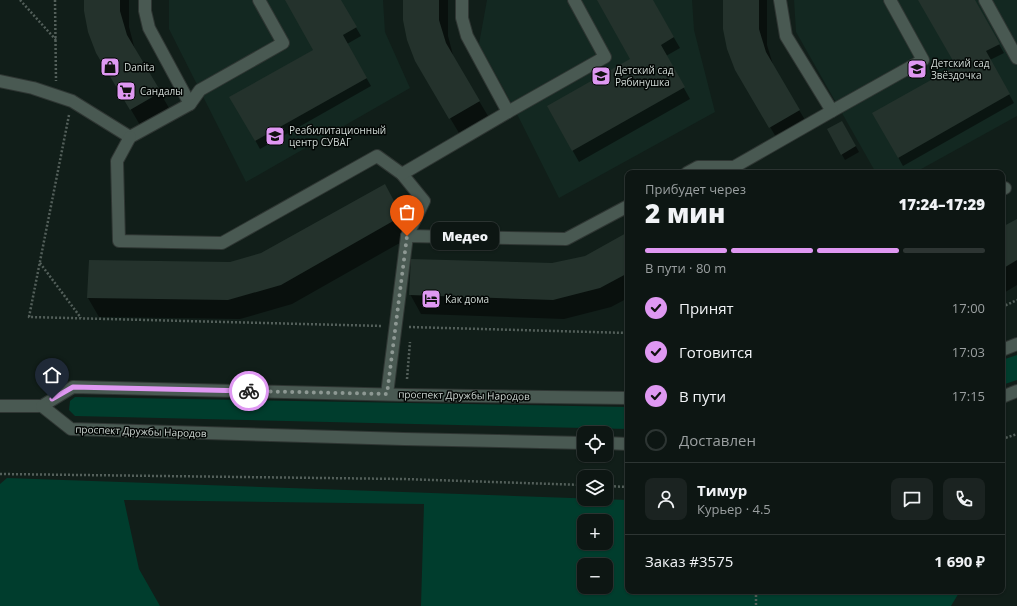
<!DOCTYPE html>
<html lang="ru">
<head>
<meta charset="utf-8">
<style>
  body { margin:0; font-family:"Open Sans",sans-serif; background:#1b2321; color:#f1f3f6; height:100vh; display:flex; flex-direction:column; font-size:15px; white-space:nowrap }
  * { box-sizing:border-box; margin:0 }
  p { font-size:13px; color:#9a9fa0 }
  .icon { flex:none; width:22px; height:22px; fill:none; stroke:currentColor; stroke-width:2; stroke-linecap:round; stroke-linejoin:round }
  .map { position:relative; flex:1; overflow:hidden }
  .sheet { position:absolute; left:625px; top:170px; width:380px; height:424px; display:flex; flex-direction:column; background:#0d1613; border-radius:8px; box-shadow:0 1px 3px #0004,0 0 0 1px #2d3533 }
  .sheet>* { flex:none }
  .buttons { position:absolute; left:577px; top:426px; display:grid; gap:8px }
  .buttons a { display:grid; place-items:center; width:36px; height:36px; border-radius:8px; background:#0d1613; box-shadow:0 1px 3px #0004,0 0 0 1px #2d3533; font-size:20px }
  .pin { position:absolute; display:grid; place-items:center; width:34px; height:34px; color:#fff; margin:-41px -17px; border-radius:50% 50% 50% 0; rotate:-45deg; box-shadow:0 0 4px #0007 }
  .pin .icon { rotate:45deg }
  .courier { position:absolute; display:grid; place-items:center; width:40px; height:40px; margin:-20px; border:3px solid #df98f2; border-radius:50%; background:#fff; color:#222; box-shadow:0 1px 5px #0007 }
  .bubble { position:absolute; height:28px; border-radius:8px; background:#0d1613; box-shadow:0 1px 3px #0004,0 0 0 1px #2d3533; font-size:13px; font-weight:800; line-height:28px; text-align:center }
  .summary em { font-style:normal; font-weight:800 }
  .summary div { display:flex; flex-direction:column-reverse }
  .summary { display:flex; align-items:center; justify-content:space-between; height:68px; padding:0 20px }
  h1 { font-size:26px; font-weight:800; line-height:30px }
  .bar { display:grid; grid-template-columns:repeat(4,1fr); gap:6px 4px; align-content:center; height:48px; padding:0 20px }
  .bar i { height:5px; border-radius:3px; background:#2d3533 }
  .bar .selected { background:#df98f2 }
  .bar p { grid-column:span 4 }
  .line { display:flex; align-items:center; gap:10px; padding:0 20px; border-top:1px solid #2d3533 }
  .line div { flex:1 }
  .round { display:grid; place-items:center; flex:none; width:42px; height:42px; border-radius:8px; background:#1b2321 }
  ol { padding:0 20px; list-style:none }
  li { display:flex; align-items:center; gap:12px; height:44px }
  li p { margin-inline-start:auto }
  li .icon { padding:4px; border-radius:50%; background:#df98f2; color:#111; stroke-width:4 }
  li:last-child { color:#9a9fa0 }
  li i { width:22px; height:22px; border:2px solid #2d3533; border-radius:50% }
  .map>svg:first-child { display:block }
</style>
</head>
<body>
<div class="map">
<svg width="1017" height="606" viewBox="0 0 1017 606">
  <rect width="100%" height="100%" fill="#111e19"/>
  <g fill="#132821">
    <polygon points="169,0 383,0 385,32 410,88 246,182 169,29"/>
    <polygon points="487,0 692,0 694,30 715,112 559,198 514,108 479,44"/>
    <polygon points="794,0 1017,0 1017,116 914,173 876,173 796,32"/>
  </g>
  <g fill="#003d2d" fill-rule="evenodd">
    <polygon points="1017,355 1017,380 1002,385 1002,360"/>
    <polygon points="75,397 628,407 628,429 75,416 69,410 70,401"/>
    <path d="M7,478L628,500V591H960L951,606H421L424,504L124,500L139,569L160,606H0V484ZM584,521H606V543H584ZM584,565H606V587H584Z"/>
  </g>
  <g fill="#0007">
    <polygon points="85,0 129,0 129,27 135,50 169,108 140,125 97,52"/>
    <polygon points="286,0 340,0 361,36 347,44 371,86 260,149 231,97 314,50"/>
    <polygon points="404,0 448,0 448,36 454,59 488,116 459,133 416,61"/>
    <polygon points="598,0 652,0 680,48 666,56 690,99 579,162 548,107 632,60"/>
    <polygon points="724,0 767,0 767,45 774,68 808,125 779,142 736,70"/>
    <polygon points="919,0 974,0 1004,53 990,60 1014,103 903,166 874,114 957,67"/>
    <polygon points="842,122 859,152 845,160 828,130"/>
    <polygon points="395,204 412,236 292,304 240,319 99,317 88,298 230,263 261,254"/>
    <polygon points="1017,220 1017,285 1002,294 1002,228"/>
    <polygon points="628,233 628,298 611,307 564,319 421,314 410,294 585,257"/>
  </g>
  <g fill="#24322c">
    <polygon points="84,0 120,0 120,11 127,35 161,92 130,110 96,53 88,32 84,11"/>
    <polygon points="285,0 341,0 357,27 343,35 367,78 255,141 229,97 313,50"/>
    <polygon points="403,0 439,0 439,20 446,43 480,101 449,119 415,61 407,40 403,20"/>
    <polygon points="597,0 653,0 674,37 661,45 685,87 572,151 547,106 630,59"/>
    <polygon points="723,0 759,0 759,29 766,52 800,110 769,128 735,70 727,49 723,29"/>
    <polygon points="918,0 975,0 1000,44 986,51 1010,94 898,158 872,113 956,66"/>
    <polygon points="842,121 856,146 841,155 827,129"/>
    <polygon points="385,184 402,216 281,285 228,300 87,298 89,260 230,262 261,253"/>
    <polygon points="1017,219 1017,260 1002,269 1002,227"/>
    <polygon points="628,232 628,273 600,288 553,300 409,295 411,259 552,263 585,256"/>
  </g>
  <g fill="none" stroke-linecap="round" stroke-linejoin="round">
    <g stroke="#2f3633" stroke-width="14">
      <g id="minor">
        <polyline points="145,0 145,11 149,28 190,104"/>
        <polyline points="985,0 1017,58"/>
        <polyline points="0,81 33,88 72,101 130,137 190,104 200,90 283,43 259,0"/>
        <polyline points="832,111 923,60 890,0"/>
        <polyline points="508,112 605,57 574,0"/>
        <polyline points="130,137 117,161 119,241 222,243 377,156 402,174 424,201 407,236 387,394"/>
        <polyline points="687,173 698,167 734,167 832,111 786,36 780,0"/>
        <polyline points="402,174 508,112 467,36 462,18 462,0"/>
        <polyline points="1002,189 1005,188"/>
        <polyline points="407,236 566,239 628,206"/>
        <polyline points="1002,350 1017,344"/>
        <polyline points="1002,397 1017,391"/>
        <polyline points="0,406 42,406 73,387 406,395 628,398"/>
        <polyline points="42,406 71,429 404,439 584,443"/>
        <polyline points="606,443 628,444"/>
      </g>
    </g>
    <g stroke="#535f5a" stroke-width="2.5" stroke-dasharray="2 2" stroke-linecap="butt">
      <polyline points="20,0 56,40"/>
      <polyline points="55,0 56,81"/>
      <polyline points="69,115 29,317 382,326"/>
      <polyline points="40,263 81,318"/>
      <polyline points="1002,307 1017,300"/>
      <polyline points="409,327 628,333"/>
      <polyline points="407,379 410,342"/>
      <polyline points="1002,439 1017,434"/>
      <polyline points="0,474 403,479 584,485"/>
      <polyline points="606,486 628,487"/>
      <polyline points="756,591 756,606"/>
    </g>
    <use href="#minor" stroke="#495952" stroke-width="12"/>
  </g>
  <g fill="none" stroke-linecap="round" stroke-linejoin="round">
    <polyline stroke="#8d9893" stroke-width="4" stroke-dasharray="0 7.2" points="249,391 387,394 407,236"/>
    <polyline stroke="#df98f2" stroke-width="5" points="52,399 73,387 249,391"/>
  </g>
  <defs>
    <g id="shop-square" transform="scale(1)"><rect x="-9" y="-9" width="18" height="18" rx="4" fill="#df98f2" stroke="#030705"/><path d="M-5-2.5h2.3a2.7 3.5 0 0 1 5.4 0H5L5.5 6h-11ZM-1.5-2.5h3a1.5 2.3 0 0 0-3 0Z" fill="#111"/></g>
    <g id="school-square" transform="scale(1)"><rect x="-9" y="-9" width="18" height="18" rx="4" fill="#df98f2" stroke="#030705"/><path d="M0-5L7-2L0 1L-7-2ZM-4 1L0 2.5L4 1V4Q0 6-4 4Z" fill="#111"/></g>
    <g id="supermarket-square" transform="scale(1)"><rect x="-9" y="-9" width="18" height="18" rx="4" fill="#df98f2" stroke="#030705"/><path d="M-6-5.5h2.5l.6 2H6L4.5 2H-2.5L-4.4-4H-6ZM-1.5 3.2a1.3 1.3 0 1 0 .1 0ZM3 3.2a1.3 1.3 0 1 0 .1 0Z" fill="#111"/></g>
    <g id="hotel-square" transform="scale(1)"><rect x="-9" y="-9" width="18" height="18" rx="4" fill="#df98f2" stroke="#030705"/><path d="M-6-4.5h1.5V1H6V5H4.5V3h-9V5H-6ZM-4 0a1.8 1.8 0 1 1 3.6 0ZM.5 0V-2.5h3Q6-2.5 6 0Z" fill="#111"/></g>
  </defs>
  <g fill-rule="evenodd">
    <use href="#shop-square" x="110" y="67"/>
    <use href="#school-square" x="917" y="69"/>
    <use href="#school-square" x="601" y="76"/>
    <use href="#supermarket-square" x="126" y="91"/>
    <use href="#school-square" x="275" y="136"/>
    <use href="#hotel-square" x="431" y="299"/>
  </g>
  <g text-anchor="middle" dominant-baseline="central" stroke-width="3" stroke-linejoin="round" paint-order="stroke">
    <g font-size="10" fill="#d0d9d5" stroke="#030705" text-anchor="start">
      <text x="931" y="63">Детский сад<tspan x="931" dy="12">Звёздочка</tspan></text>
      <text x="124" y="67">Danita</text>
      <text x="615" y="70">Детский сад<tspan x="615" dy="12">Рябинушка</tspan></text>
      <text x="140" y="91">Сандалы</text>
      <text x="289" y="130">Реабилитационный<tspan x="289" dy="12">центр СУВАГ</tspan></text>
      <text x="445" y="299">Как дома</text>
    </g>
    <g font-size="10" fill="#d0d9d5" stroke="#030705">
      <text transform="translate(464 395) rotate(1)">проспект Дружбы Народов</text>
      <text transform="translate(141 431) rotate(2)">проспект Дружбы Народов</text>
    </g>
  </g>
</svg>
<div class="buttons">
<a><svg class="icon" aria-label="locate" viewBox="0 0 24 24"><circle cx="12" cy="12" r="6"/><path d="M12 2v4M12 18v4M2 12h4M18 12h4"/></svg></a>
<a><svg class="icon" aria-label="layers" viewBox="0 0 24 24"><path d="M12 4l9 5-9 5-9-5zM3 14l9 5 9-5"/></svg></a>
<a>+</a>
<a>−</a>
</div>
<div class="pin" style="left:407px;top:236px;background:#ea580c"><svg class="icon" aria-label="bag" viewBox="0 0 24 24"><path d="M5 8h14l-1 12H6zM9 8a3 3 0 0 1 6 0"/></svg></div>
<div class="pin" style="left:52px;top:399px;background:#1f2937"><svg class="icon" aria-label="home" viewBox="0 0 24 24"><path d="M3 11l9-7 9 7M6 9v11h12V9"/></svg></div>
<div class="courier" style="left:249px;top:391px"><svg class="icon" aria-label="bike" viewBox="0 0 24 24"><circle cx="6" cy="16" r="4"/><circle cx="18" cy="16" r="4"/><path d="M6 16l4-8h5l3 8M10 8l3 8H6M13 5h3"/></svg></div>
<div class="bubble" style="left:431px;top:222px;width:68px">Медео</div>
<section class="sheet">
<div class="summary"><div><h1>2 мин</h1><p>Прибудет через</p></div><em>17:24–17:29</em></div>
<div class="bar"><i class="selected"></i><i class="selected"></i><i class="selected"></i><i></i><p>В пути · 80 m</p></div>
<ol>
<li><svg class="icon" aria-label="check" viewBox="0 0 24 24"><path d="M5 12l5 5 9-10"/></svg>Принят<p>17:00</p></li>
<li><svg class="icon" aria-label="check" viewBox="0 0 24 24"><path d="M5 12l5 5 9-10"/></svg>Готовится<p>17:03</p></li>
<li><svg class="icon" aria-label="check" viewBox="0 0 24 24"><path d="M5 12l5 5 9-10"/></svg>В пути<p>17:15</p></li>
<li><i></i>Доставлен</li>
</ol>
<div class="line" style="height:72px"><a class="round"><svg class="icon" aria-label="person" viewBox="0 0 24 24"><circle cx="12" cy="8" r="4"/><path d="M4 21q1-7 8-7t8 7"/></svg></a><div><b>Тимур</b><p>Курьер · 4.5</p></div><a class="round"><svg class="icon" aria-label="chat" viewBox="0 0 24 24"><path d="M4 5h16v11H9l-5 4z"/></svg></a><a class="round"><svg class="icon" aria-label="phone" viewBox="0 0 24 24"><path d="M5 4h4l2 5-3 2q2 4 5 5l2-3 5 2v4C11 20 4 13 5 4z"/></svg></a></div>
<div class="line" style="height:52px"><div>Заказ #3575</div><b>1 690 ₽</b></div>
</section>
</div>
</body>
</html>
